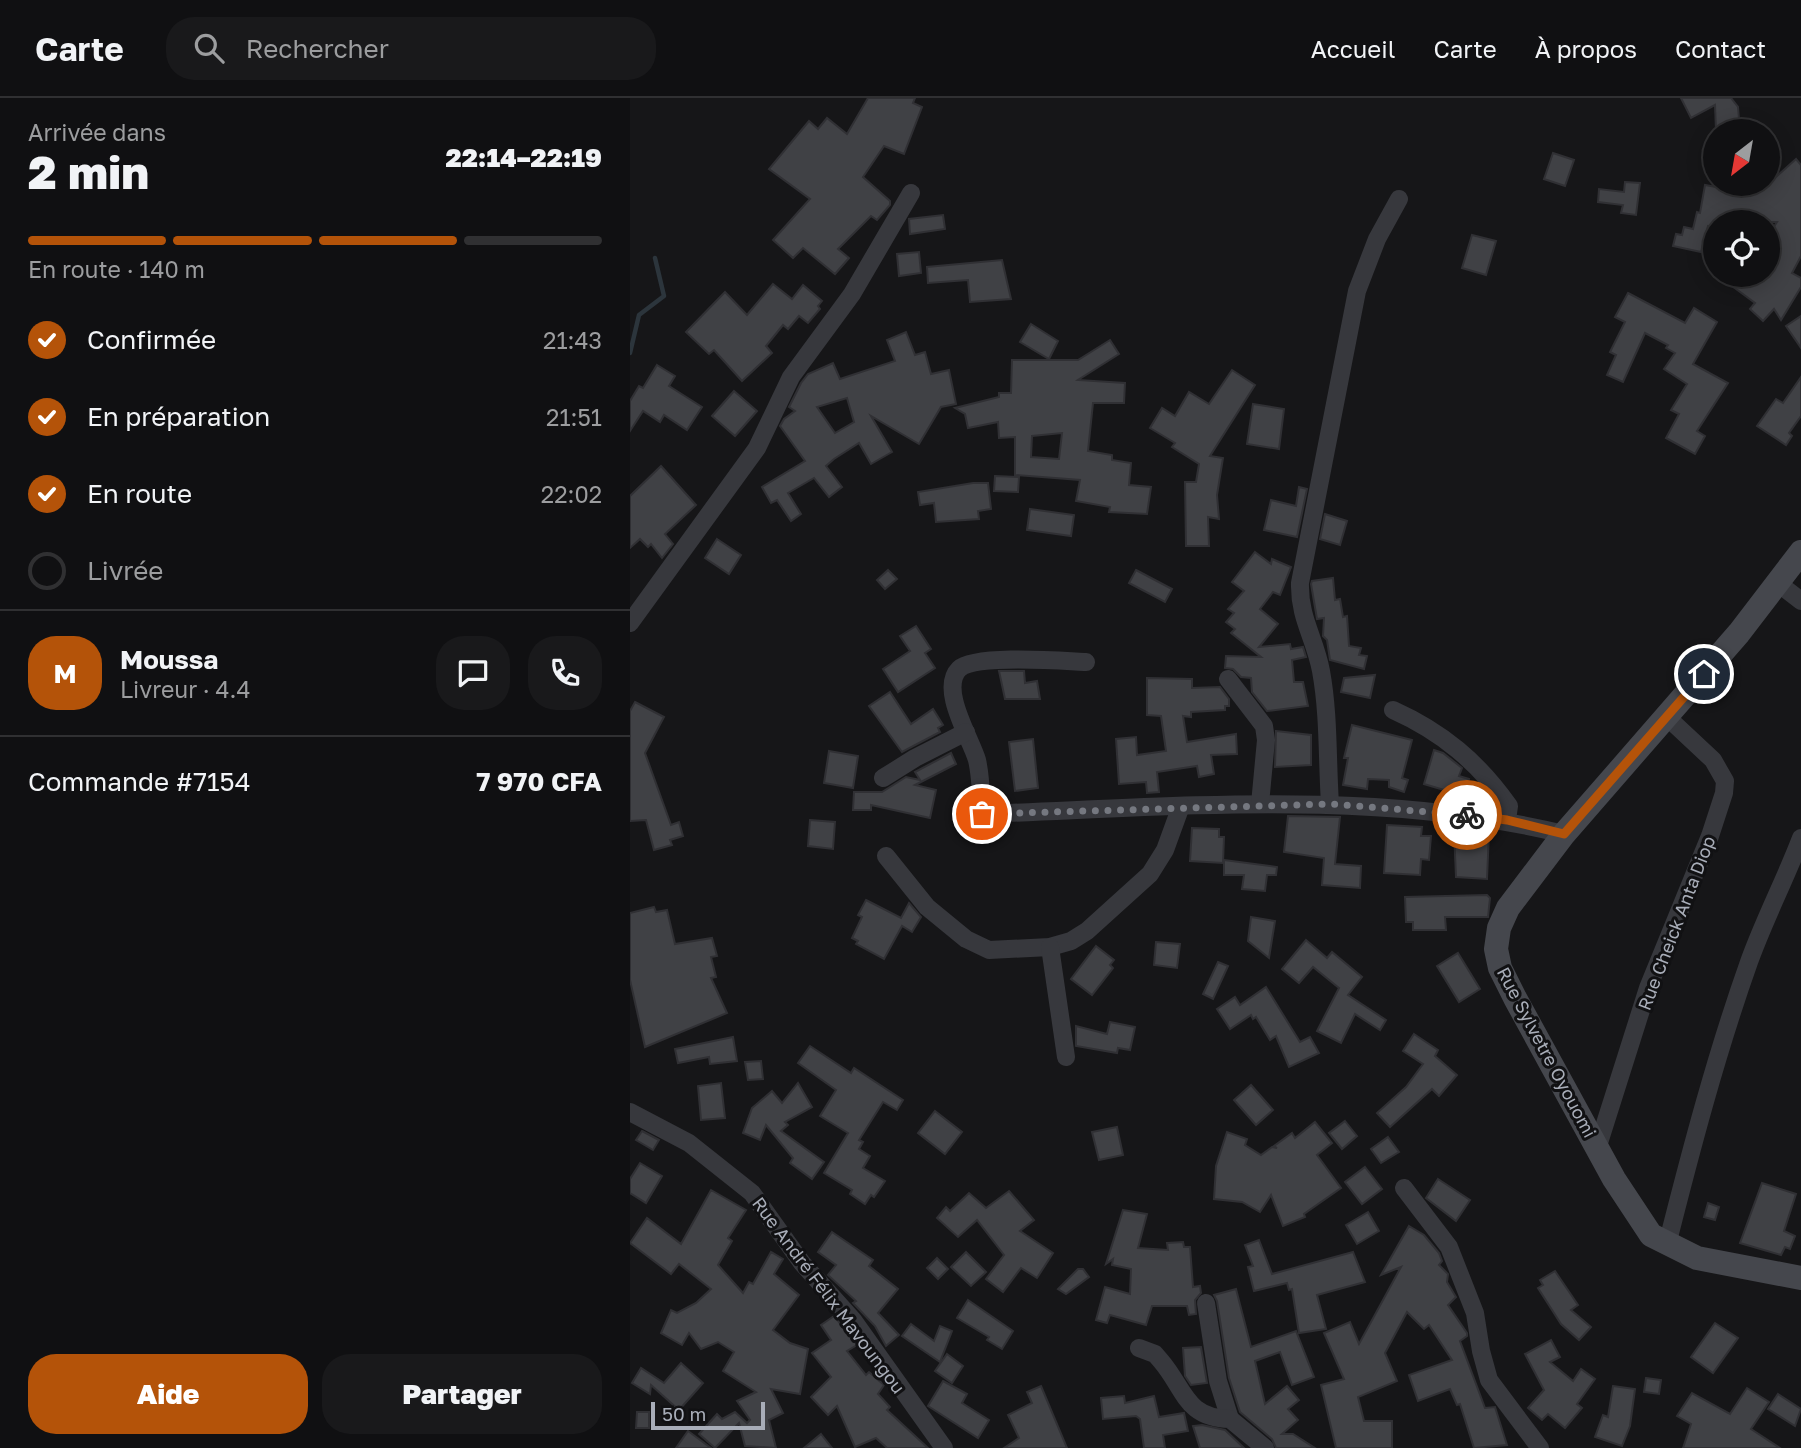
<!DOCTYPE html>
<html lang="fr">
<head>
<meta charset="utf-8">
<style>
  body { margin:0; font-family:"Golos Text",sans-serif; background:#19191b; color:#f1f3f6; height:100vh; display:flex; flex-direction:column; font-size:26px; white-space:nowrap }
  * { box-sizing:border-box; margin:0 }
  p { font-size:23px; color:#9c9d9f }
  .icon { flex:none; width:38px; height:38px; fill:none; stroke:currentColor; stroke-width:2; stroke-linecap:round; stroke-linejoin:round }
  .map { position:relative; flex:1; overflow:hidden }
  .drawer { display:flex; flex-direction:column; background:#101012; width:630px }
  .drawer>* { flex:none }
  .needle { width:46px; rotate:211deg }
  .tools { position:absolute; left:1073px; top:21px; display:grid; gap:14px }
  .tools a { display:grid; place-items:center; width:77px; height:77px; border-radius:50%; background:#101012; box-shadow:0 4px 18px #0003,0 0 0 2px #303032; font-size:35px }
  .scale { position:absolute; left:21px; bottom:18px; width:114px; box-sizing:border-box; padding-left:7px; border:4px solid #a8adb8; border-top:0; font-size:19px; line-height:24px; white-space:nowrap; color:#a8adb8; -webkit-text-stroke:5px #111113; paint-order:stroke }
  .pin { position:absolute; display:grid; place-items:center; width:60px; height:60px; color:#fff; margin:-30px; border:4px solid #fff; border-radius:50%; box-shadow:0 2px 7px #0007 }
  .courier { position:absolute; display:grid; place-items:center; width:70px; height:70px; margin:-35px; border:5px solid #b45309; border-radius:50%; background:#fff; color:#222; box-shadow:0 2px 9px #0007 }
  .overview em { font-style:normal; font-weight:800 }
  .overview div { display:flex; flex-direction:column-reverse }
  .overview { display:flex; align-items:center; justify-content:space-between; height:119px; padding:0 28px }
  h1 { font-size:46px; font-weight:800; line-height:52px }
  .bar { display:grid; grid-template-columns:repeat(4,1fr); gap:10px 7px; align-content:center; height:84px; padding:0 28px }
  .bar i { height:9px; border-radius:5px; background:#303032 }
  .bar .on { background:#b45309 }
  .bar p { grid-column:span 4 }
  .line { display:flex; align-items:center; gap:18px; padding:0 28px; border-top:2px solid #303032 }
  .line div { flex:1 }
  .round { display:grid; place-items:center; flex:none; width:74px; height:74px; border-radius:28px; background:#19191b }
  ol { padding:0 28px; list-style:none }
  li { display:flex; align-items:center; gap:21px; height:77px }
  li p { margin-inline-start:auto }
  li .icon { padding:7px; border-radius:50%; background:#b45309; color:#fff; stroke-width:4 }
  li:last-child { color:#9c9d9f }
  li i { width:38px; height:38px; border:4px solid #303032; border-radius:50% }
  .button { display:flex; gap:14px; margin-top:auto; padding:14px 28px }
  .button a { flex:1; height:80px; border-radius:28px; background:#b45309; color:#fff; font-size:28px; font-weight:800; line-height:80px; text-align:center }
  .button a+a { background:#19191b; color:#f1f3f6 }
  header { display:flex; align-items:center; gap:42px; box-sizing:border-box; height:98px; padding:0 35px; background:#101012; border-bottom:2px solid #303032 }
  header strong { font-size:33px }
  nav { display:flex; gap:38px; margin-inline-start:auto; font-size:24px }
  .search { width:490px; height:63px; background:#19191b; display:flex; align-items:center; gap:18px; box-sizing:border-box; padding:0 24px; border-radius:28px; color:#9c9d9f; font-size:26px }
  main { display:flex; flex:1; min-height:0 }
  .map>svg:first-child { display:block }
</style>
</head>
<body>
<header>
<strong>Carte</strong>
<div class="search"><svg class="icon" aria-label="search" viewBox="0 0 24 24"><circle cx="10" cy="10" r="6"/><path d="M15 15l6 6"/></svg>Rechercher</div>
<nav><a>Accueil</a><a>Carte</a><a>À propos</a><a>Contact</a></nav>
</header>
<main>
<section class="drawer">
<div class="overview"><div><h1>2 min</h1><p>Arrivée dans</p></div><em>22:14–22:19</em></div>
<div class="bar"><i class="on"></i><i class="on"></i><i class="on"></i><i></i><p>En route · 140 m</p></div>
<ol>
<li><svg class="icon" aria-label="check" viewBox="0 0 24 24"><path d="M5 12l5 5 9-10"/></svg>Confirmée<p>21:43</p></li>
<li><svg class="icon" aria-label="check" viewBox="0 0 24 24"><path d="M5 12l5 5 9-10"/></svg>En préparation<p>21:51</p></li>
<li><svg class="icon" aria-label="check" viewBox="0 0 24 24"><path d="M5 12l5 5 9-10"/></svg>En route<p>22:02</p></li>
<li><i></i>Livrée</li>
</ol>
<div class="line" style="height:126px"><b class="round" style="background:#b45309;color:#fff">M</b><div><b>Moussa</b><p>Livreur · 4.4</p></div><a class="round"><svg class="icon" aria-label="chat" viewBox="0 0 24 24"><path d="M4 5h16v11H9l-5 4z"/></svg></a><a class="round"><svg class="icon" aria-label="phone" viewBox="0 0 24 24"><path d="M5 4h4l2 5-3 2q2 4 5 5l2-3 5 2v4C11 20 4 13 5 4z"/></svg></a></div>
<div class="line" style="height:91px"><div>Commande #7154</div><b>7 970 CFA</b></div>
<div class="button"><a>Aide</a><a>Partager</a></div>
</section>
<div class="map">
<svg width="1171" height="1350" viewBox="0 0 1171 1350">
  <rect width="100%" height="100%" fill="#161618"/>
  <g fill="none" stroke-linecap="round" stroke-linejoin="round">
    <polyline stroke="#2c353c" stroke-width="4.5" points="0,255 9,217 34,198 25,160"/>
  </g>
  <g fill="#404145" stroke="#303034" stroke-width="2" fill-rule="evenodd">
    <polygon points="238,0 285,0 283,5 292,9 274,56 254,48 233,79 260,103 260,107 247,122 241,118 208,151 219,160 205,176 173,150 163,160 143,142 180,101 139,71 179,23 188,31 197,20 217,36"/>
    <polygon points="1051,0 1101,0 1108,9 1110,33 1086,33 1085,7 1061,20"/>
    <polygon points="923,55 944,62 935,88 914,81"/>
    <polygon points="1166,61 1171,67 1171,158 1162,175 1171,180 1171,189 1151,222 1144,211 1133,223 1120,211 1125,205 1087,177 1138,177 1138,138 1147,124 1085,124 1085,130 1078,128 1071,154 1043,148 1046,136 1052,137 1054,129 1063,131 1067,114 1070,115 1075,87 1092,90 1092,86 1138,86"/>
    <polygon points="995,84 1010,85 1006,117 991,115 993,107 968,104 969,91 994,94"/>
    <polygon points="313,117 315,131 280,136 279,121"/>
    <polygon points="842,137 866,143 856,177 832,170"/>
    <polygon points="289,154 291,175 269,178 267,156"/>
    <polygon points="372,162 381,201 340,204 338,182 298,185 297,169"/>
    <polygon points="143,186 162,201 173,187 192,203 188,208 190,211 178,225 169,218 158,231 153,227 136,248 142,255 112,283 84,252 79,256 56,234 95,194 117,217"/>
    <polygon points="998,195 1055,225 1064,210 1087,224 1063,266 1098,285 1067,333 1075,338 1065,356 1036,340 1049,316 1041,312 1057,286 1034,271 1045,255 1036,250 1038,247 1015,235 993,284 977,277 986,257 980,254 995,224 985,219"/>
    <polygon points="1171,218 1171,250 1156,228"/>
    <polygon points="401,226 428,243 419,261 390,244"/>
    <path d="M276,234L285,257L295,254L301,276L319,272L326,306L311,309L289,346L241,318L262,354L241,366L229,345L204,361L196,368L212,389L199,399L184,380L158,395L171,416L161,423L147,402L141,405L132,389L175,363L150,328L154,321L165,313L159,309L171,285L178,276L203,265L210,281L265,263L257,242ZM217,300L224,324L205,335L187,309Z"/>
    <path d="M480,242L489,256L448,282L495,285L494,305H463L458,353L482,357V362L501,365L499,387L521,389L517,416L479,414L480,409L446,403L450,382L385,377V339L369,340L368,324L338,330L335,316L325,310L369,299V295H381L382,262H448ZM432,335L429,361L401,359L402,338Z"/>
    <polygon points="27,267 45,278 39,288 72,309 57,332 34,317 30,324 13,313 0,333 0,303 9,288 13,290"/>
    <polygon points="602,272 625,287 580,358 593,360 587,397 589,421 578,419 579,448 556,448 555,384 566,384 569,366 542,349 545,345 520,330 532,310 545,318 559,294 579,306"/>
    <polygon points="1171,279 1171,318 1159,335 1162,338 1156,347 1127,328 1146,301 1153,305"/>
    <polygon points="104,293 127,313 105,338 82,318"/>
    <polygon points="623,306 654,311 649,351 617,346"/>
    <polygon points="31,368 66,407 35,436 43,446 32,460 21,446 18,449 10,441 0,450 0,398"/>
    <polygon points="365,378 389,379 388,394 364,393"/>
    <polygon points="343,385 358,385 361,411 348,413 349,421 306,424 304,405 290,407 288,394"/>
    <polygon points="669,389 677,391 667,439 634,432 641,402 666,408"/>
    <polygon points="400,411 444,417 441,438 397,432"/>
    <polygon points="695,416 717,423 710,447 690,441"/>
    <polygon points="87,441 111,457 99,476 75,460"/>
    <polygon points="625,454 641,466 642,461 661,469 650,497 643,494 630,511 648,526 629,549 660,546 661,551 673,549 676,559 662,562 664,584 673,584 678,608 637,613 622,594 621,580 611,579 603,571 595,570 596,558 631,559 601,535 605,531 596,524 604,515 598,511 614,493 602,484"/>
    <polygon points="258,472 267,481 255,491 247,482"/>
    <polygon points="506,472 542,491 535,504 499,485"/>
    <polygon points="703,480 705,502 710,501 713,519 717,518 719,548 731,550 729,557 737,558 734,571 700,562 697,542 693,538 694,520 687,521 681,486 682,483"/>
    <polygon points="286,528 301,551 295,555 305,570 268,594 253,571 280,553 270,538"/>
    <polygon points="369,573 394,573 395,585 407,583 410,601 375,601"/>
    <polygon points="745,577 740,600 711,594 714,580"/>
    <polygon points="517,580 562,581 562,590 590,589 599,601 599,608 595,608 595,612 561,614 561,619 553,618 557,644 606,636 607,656 581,657 584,676 569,679 567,668 527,674 529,694 517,695 516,684 489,686 486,641 506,639 507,657 536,653 531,618 517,617"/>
    <polygon points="260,594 281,626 303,611 313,627 308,630 310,634 272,654 239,608"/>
    <polygon points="5,604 34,619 15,655 41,727 49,724 53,738 40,742 42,747 24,752 16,722 0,723 0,613"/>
    <polygon points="722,627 782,642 772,680 778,682 774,694 759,689 759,682 738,681 737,691 713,687 718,660 714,660"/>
    <polygon points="646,633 681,637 681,667 645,669"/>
    <polygon points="403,641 408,690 385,693 379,644"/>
    <polygon points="804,652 813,655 832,670 829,678 839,681 834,698 794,686"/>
    <polygon points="199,653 228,658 223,690 194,685"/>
    <polygon points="321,655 326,666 285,687 306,692 300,720 241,707 241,712 223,712 224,694 252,694 276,679 290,682 285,674"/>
    <polygon points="658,718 710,719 705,766 731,768 730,790 692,787 694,760 654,754"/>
    <polygon points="180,722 205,724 203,751 178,748"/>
    <polygon points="757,727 792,729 791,738 801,738 799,762 791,761 790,777 754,775"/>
    <polygon points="562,730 589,731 589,739 594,739 593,765 560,763"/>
    <polygon points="824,733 859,734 857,781 826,779"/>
    <polygon points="594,762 647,769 646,777 637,777 635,793 612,791 614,777 594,777"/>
    <polygon points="857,797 860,800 858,819 815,819 816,832 783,832 783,824 776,824 775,799"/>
    <polygon points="236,802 271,820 279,805 291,819 282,834 272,828 254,861 226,846 228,843 222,840 232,819 228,817"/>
    <polygon points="24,809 26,814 37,812 45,846 82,840 87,858 81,859 86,879 81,880 97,915 15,949 0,882 0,815"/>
    <polygon points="621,819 645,823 639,860 618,843"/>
    <polygon points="676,842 697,860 702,854 732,879 718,897 756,922 750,932 725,916 711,945 687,933 709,890 683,869 669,885 652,871"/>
    <polygon points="526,844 550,846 547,870 524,867"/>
    <polygon points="466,848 484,862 480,867 483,870 462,897 441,881"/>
    <polygon points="828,855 850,891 829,904 807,868"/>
    <polygon points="588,864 598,868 583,901 573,896"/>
    <polygon points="636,889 670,944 680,939 689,955 659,969 646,938 640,942 626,919 623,921 621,917 600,931 587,911 605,899 610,907"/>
    <polygon points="480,924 505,929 500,952 488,950 487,955 446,948 446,928 477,936"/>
    <polygon points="784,936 808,952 805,958 827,977 809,998 802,991 760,1029 747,1015 776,989 793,966 773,953"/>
    <polygon points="103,939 107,963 80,966 79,959 48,965 45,951"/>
    <polygon points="180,948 221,975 224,970 273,1002 267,1012 253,1004 229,1042 233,1044 229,1051 240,1058 233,1070 255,1083 244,1099 241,1097 235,1106 220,1096 222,1092 194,1075 218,1035 190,1018 206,992 168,965"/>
    <polygon points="131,963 133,981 118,982 115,964"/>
    <polygon points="91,985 95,1020 71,1022 68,988"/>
    <polygon points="168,985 182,1009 155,1024 158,1027 151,1033 194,1064 182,1081 160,1065 163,1060 136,1027 130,1042 113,1035 122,1010 142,993 152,1005"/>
    <polygon points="621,987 643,1012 626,1027 604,1002"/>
    <polygon points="305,1013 332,1034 315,1056 288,1035"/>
    <polygon points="715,1023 727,1038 712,1051 699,1035"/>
    <polygon points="685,1024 702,1045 687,1057 711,1090 674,1116 675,1119 653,1128 641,1097 630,1114 612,1104 584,1101 586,1068 597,1034 617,1041 615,1047 631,1057 642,1049 647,1050 644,1048 662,1035 665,1040"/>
    <polygon points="487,1029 493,1057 469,1062 462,1034"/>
    <polygon points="12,1033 29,1042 23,1052 6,1042"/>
    <polygon points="758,1039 769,1054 751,1065 741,1051"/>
    <polygon points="10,1065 32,1078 16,1105 0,1095 0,1081"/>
    <polygon points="735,1069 752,1091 732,1106 715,1084"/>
    <polygon points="808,1081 840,1102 826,1123 796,1100"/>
    <polygon points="1132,1085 1166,1096 1154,1133 1165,1138 1160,1151 1155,1149 1151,1157 1110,1145"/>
    <polygon points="81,1092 116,1112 98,1140 102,1143 88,1167 113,1195 119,1184 123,1186 141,1154 153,1161 144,1176 169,1197 143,1232 160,1245 178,1251 170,1296 141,1291 153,1315 139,1322 146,1350 115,1348 109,1325 85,1350 69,1336 87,1316 92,1321 105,1314 117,1325 120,1322 107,1303 126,1294 93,1273 104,1254 88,1244 71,1251 59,1235 52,1247 31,1235 41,1212 47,1215 66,1205 81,1191 49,1166 41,1176 0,1145 17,1120 51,1146"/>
    <polygon points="379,1093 404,1122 390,1133 423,1155 407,1180 391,1170 373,1194 356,1181 374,1157 347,1122 328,1139 307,1120 316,1109 320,1113 339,1095 356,1110"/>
    <polygon points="1078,1105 1089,1109 1085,1122 1074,1119"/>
    <polygon points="493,1112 517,1116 508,1150 538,1152 537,1145 553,1144 554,1149 560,1149 563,1189 570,1188 571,1195 565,1202 566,1216 559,1217 557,1208 522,1208 516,1227 480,1217 477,1225 466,1222 475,1189 500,1196 501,1171 482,1167 483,1161 476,1166"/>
    <polygon points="738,1114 749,1133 727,1146 716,1127"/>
    <polygon points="779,1128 794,1137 809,1155 812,1163 809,1167 818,1176 817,1184 826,1199 818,1207 837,1235 837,1238 830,1243 855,1310 865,1309 877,1347 844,1350 830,1306 827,1307 820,1291 788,1303 779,1277 822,1262 799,1227 794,1231 777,1214 755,1255 767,1283 728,1299 734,1323 762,1323 762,1350 706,1350 691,1287 714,1281 694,1235 720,1224 729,1246 771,1169 751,1177"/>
    <polygon points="202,1134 243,1162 239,1168 268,1191 248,1215 269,1237 256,1248 245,1228 223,1205 226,1203 198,1177 206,1167 188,1154"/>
    <polygon points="629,1142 642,1176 723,1154 735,1184 687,1197 696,1231 669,1235 662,1191 659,1192 657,1185 624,1193 618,1169 623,1168 615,1147"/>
    <polygon points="336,1154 356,1174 341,1188 321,1169"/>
    <polygon points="307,1160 318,1171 308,1181 297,1170"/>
    <polygon points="448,1171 453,1171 459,1179 436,1196 428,1191"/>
    <polygon points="925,1173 948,1207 941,1212 961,1229 949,1242 931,1226 908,1190 913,1187 910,1182"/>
    <polygon points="606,1191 621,1249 666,1233 684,1279 662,1287 650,1254 625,1263 635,1306 657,1288 669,1302 658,1311 668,1322 652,1336 663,1336 685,1350 646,1350 642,1341 610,1314 599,1280 587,1203 584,1197"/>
    <polygon points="338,1202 383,1233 372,1251 357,1242 359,1239 327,1220"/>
    <polygon points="204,1218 227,1247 217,1253 236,1277 239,1274 254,1287 248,1296 260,1309 257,1312 298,1350 257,1350 246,1340 225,1349 207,1308 198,1317 181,1299 201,1279 182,1255 201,1242 191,1227"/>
    <polygon points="1085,1225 1108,1240 1083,1275 1061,1259"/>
    <polygon points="281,1226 304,1243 310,1228 322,1233 310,1264 272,1238"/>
    <polygon points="921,1242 930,1259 920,1264 943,1283 951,1271 965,1281 947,1306 952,1310 935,1330 918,1316 912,1322 898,1310 914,1292 895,1256"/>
    <polygon points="571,1249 577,1285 561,1287 555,1278 553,1250"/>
    <polygon points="317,1256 333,1268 322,1285 305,1273"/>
    <polygon points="51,1265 73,1285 49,1312 21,1287 20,1296 2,1285 11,1270 34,1285"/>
    <polygon points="1016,1280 1031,1282 1029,1296 1014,1294"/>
    <polygon points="313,1283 337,1296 332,1305 359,1322 348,1340 298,1308"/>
    <polygon points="411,1288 437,1350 374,1350 389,1340 378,1317 402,1305 397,1294"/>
    <polygon points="983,1288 1005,1291 1000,1328 992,1348 965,1339 973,1317 978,1319"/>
    <polygon points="1117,1290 1139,1304 1121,1331 1150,1350 1053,1350 1061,1326 1047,1318 1062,1295 1100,1316"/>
    <polygon points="1148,1296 1171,1311 1165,1328 1138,1311"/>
    <polygon points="494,1298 495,1305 524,1298 529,1319 554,1315 558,1333 533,1337 535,1350 514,1350 510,1321 506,1318 473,1321 471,1300"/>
    <polygon points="7,1314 19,1314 19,1330 6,1330"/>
    <polygon points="572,1327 595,1332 614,1350 570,1350 563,1328"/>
    <polygon points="58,1333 81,1350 46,1350"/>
    <polygon points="191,1336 202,1350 174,1350"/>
  </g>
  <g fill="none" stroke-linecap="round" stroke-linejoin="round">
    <g stroke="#37383d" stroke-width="18">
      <polyline points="1148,485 1171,503"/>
      <polyline points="0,525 127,350 161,279 222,196 281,95"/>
      <path d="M456,564C433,563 345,556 329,571C309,591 341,641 347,662C351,679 351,698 352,716C546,709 744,690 934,736"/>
      <polyline points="598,581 634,628 636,642 630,706"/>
      <path d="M763,612C812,634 848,664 879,708L877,722"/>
      <polyline points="253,680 285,660 336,634"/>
      <path d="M700,706C697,661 699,617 691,573C685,540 669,520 670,485L727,193L747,141L769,101"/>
      <polyline points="256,758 297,809 336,841 359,852 420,849 441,843 457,833 520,776 535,752 551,708"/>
      <polyline points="420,849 436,959"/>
      <polyline points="0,1014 59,1045 122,1095 172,1165 223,1222 314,1350"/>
      <polyline points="967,1051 1018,890 1080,738 1094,695 1095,683 1083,662 1037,619"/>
      <polyline points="774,1090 819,1149 845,1215 851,1253 859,1282 910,1350"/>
      <path d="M1037,1147C1061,1052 1086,957 1119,864C1134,822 1155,782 1171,740"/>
      <polyline points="576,1205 588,1283 600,1321"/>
      <path d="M509,1250L525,1256L531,1263C555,1291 555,1320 600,1321L635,1350"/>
    </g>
    <polyline stroke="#45474d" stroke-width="24" points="1171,454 1109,535 934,736 878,810 869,830 866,851 870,870 885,900 984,1081 1021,1137 1067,1160 1171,1180"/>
  </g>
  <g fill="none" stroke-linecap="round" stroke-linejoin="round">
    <polyline stroke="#757880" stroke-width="7" stroke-dasharray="0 12.6" points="352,716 701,706 837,717"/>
    <polyline stroke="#b45309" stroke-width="9" points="837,717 877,722 934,736 1074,576"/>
  </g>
  <g text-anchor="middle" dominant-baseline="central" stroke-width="6" stroke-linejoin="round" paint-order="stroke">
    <g font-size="18" fill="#a8adb8" stroke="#111113">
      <text transform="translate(1046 825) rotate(-69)">Rue Cheick Anta Diop</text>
      <text transform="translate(917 954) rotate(62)">Rue Sylvetre Oyouomi</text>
      <text transform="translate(199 1197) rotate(53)">Rue André Félix Mavoungou</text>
    </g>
  </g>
</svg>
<div class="tools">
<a><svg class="needle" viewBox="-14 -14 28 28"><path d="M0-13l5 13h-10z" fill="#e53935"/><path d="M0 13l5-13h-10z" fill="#9c9d9f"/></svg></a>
<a><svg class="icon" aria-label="locate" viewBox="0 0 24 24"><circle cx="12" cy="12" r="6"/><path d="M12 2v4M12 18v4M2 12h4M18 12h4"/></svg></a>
</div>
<div class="scale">50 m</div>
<div class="pin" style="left:352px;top:716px;background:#ea580c"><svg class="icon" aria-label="bag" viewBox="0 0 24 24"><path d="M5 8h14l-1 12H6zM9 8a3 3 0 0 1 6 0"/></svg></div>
<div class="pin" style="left:1074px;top:576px;background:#1f2937"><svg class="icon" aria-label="home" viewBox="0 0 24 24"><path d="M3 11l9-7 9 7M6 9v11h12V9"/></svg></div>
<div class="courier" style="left:837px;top:717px"><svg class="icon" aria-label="bike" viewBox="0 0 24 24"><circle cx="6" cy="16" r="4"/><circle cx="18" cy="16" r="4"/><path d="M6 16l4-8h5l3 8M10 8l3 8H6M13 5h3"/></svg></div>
</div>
</main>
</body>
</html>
